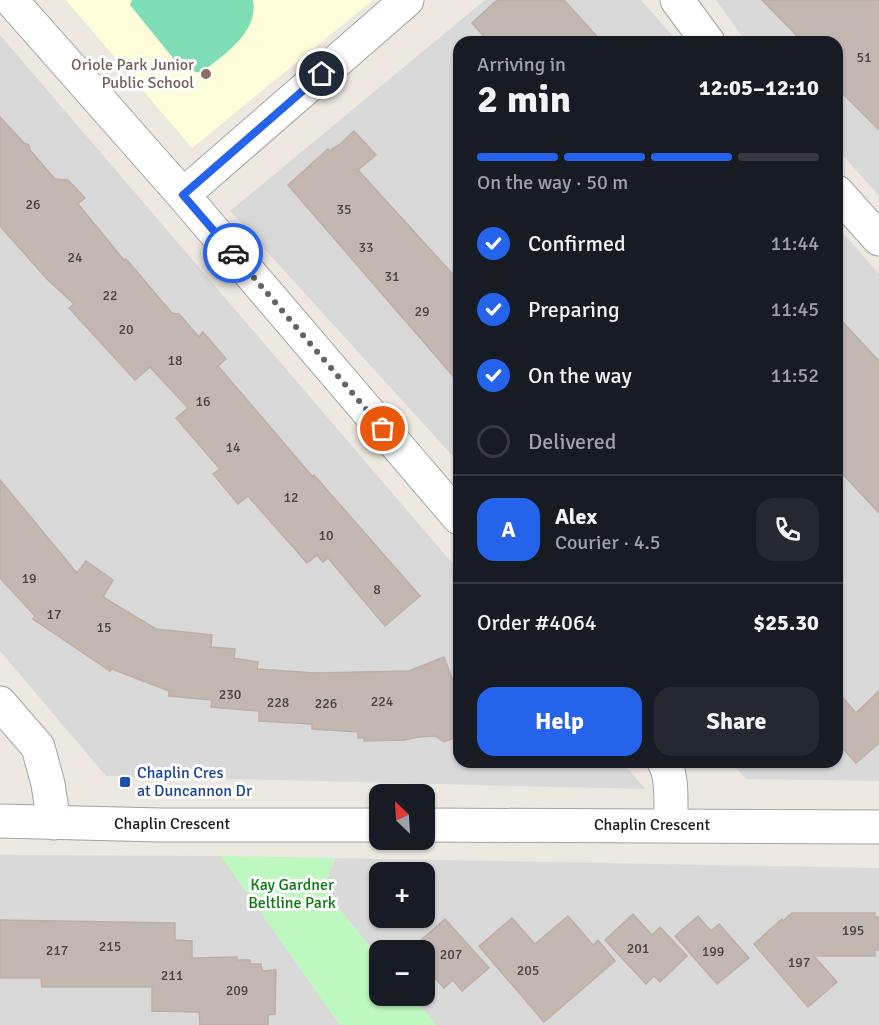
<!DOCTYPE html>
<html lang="en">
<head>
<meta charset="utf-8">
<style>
  body { margin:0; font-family:Signika,sans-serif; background:#242831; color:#f1f3f6; height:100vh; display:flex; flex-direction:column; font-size:22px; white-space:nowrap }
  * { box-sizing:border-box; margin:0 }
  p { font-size:20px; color:#9ea1a6 }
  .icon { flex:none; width:33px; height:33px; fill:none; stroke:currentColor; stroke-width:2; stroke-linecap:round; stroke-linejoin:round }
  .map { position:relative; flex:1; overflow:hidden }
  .side { position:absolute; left:453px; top:36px; width:390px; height:732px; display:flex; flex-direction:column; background:#171b24; border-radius:18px; box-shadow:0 2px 4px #0004 }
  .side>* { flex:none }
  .needle { width:39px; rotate:335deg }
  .buttons { position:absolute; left:369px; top:784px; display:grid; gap:12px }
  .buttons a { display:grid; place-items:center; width:66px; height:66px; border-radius:12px; background:#171b24; box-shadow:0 2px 4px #0004; font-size:30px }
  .pin { position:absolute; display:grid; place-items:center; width:51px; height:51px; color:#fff; margin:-26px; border:3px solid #fff; border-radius:50%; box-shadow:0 2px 6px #0007 }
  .courier { position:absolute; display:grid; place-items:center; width:60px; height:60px; margin:-30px; border:4px solid #2563eb; border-radius:50%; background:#fff; color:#222; box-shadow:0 2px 8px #0007 }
  .head em { font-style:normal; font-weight:800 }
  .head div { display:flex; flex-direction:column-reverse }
  .head { display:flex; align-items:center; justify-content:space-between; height:102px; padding:0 24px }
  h1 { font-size:39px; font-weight:800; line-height:45px }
  .bar { display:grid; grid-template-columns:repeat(4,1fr); gap:9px 6px; align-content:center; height:72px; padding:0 24px }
  .bar i { height:8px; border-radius:4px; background:#363941 }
  .bar .current { background:#2563eb }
  .bar p { grid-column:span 4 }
  .line { display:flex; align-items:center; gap:15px; padding:0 24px; border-top:2px solid #363941 }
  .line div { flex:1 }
  .round { display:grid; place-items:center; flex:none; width:63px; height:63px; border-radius:18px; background:#242831 }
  ol { padding:0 24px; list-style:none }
  li { display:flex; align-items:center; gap:18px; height:66px }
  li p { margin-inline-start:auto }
  li .icon { padding:6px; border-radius:50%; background:#2563eb; color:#fff; stroke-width:4 }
  li:last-child { color:#9ea1a6 }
  li i { width:33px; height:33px; border:3px solid #363941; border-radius:50% }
  .primary-button { display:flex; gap:12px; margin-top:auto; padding:12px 24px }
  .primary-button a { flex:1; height:69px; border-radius:18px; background:#2563eb; color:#fff; font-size:24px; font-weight:800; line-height:69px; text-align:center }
  .primary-button a+a { background:#242831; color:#f1f3f6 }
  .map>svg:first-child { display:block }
</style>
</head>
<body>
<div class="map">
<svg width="879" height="1025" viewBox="0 0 879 1025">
  <rect width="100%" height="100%" fill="#ede9e1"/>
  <g fill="#dad9d9" fill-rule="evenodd">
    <polygon points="485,0 641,0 678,42 459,42 459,463 230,211"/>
    <polygon points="716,0 879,0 879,196 837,149 837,42 746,42"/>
    <polygon points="0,35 459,571 459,762 622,762 645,789 106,776 0,651"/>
    <polygon points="837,226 879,274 879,781 746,779 730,762 837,762"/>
    <polygon points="0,855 221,856 340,1025 0,1025"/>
    <path d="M335,858L879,868V1025H436L412,996H424V951H380L379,957L329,897L326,882ZM380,873H424V918H380Z"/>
  </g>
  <polygon fill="#fffdd9" points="66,0 373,0 192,148"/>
  <polygon fill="#bdf9bf" points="221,856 335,858 326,882 329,897 379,957 380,996 412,996 436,1025 340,1025"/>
  <path fill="#7eddb4" d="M132,0H253C259,33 223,55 201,73L181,68L130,5Z"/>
  <g fill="#c2b8b1" stroke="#bfaea4" stroke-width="1.5">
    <polygon points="497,0 564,0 602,42 489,42 472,23"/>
    <polygon points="762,0 879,0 879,130 837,88 837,42 803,42"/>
    <polygon points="0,117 24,143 29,145 30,150 55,179 68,180 85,198 78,204 124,260 126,259 172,313 179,314 199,337 203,332 226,359 218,366 312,476 314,475 420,596 385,626 328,558 323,562 317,555 307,563 248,496 238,504 213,474 220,469 176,418 188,408 150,367 135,380 69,308 74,304 47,279 0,226"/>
    <polygon points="354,131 376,155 358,170 459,281 459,383 288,185 328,149 329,151 339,145"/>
    <polygon points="837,316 879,361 879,513 837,468"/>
    <polygon points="0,480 77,573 86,561 113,580 103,597 156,629 212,635 211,647 235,649 234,658 258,662 257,669 315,673 409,671 444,657 459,697 459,736 444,742 435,736 418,737 404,740 364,741 364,738 358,738 358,732 312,729 312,724 259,721 259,711 211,707 212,700 169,696 169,691 112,669 110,671 33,619 35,616 0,578"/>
    <polygon points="837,691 856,713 879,691 879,743 856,763 837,742"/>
    <polygon points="792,913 875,913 875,917 879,917 879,950 875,950 875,956 814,956 837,982 808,1007 754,944 782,919 783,921"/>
    <polygon points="633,914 652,935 660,927 687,956 660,982 654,976 646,984 605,940"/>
    <polygon points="568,916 593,945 598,940 615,961 544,1022 479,946 512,918 535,944"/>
    <polygon points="698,916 711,931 719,924 749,958 717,984 675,936"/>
    <polygon points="445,919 489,968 462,991 453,980 444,988 424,966 424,951 410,950"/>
    <polygon points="0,920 175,923 175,940 192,941 192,958 237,957 237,960 250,960 250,964 261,964 262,971 276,970 275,1014 268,1015 268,1025 200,1025 199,1012 152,1011 152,987 42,987 41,978 0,978"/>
  </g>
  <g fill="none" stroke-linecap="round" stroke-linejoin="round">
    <g stroke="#a3a3a3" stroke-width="35">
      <g id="minor">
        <polyline points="11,0 183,195 459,518"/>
        <polyline points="677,0 708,42"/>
        <polyline points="837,192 879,239"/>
        <polyline points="183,195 407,0"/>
        <polyline points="0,703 38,747 48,784 54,823"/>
        <path d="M664,762C674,778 670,807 671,825"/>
        <polyline points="0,821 160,825 380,825"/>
        <polyline points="424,825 879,827"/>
      </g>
    </g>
    <use href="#minor" stroke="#fff" stroke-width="33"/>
  </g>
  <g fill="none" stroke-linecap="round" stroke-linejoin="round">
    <polyline stroke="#656461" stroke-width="6" stroke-dasharray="0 10.8" points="233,253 383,429"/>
    <polyline stroke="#2563eb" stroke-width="8" points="233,253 183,195 322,74"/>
  </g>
  <circle fill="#8d6e63" stroke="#fff" stroke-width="2" cx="206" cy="74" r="6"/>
  <rect fill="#1a4fb4" stroke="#fff" stroke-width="2" x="119" y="776" width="12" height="12" rx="3"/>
  <g text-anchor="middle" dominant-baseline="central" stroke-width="6" stroke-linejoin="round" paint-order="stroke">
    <g font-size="14" fill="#464341">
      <text x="864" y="57">51</text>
      <text x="33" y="204">26</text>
      <text x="344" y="209">35</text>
      <text x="366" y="247">33</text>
      <text x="75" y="257">24</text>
      <text x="392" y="276">31</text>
      <text x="110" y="295">22</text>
      <text x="422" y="311">29</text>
      <text x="126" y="329">20</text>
      <text x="175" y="360">18</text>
      <text x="203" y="401">16</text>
      <text x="233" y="447">14</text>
      <text x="291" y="497">12</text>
      <text x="326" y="535">10</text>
      <text x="29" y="578">19</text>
      <text x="377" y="589">8</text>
      <text x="54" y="614">17</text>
      <text x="104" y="627">15</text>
      <text x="230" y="694">230</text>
      <text x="382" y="701">224</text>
      <text x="278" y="702">228</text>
      <text x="326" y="703">226</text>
      <text x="853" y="930">195</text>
      <text x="110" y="946">215</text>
      <text x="638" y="948">201</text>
      <text x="57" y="950">217</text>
      <text x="713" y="951">199</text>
      <text x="451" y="954">207</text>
      <text x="799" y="962">197</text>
      <text x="528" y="970">205</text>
      <text x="172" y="975">211</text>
      <text x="237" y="990">209</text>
    </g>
    <g font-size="16" fill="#785e54" stroke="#fff" text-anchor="end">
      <text x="194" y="65">Oriole Park Junior<tspan x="194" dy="18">Public School</tspan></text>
    </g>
    <g font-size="16" fill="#164399" stroke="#fff" text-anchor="start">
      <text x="137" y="773">Chaplin Cres<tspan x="137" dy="18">at Duncannon Dr</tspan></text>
    </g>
    <g font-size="16" fill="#1c1c1c" stroke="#fff">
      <text x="172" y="824">Chaplin Crescent</text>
      <text x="652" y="825">Chaplin Crescent</text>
    </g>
    <g font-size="16" fill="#0b790f" stroke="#fff">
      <text x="292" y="885">Kay Gardner<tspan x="292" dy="18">Beltline Park</tspan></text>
    </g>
  </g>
</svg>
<div class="buttons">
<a><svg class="needle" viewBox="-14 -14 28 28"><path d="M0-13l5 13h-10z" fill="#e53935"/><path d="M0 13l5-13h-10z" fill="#9ea1a6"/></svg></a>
<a>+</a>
<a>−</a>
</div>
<div class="pin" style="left:383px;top:429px;background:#ea580c"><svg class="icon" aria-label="bag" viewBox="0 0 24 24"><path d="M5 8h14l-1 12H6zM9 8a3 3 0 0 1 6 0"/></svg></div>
<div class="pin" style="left:322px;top:74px;background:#1f2937"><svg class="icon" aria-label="home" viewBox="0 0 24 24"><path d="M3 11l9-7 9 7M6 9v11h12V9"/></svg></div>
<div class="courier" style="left:233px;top:253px"><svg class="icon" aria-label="car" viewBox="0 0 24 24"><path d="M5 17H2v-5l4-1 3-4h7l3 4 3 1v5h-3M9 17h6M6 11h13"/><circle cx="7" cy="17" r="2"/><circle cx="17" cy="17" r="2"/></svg></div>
<section class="side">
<div class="head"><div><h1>2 min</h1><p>Arriving in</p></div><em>12:05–12:10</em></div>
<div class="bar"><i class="current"></i><i class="current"></i><i class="current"></i><i></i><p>On the way · 50 m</p></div>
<ol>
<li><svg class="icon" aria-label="check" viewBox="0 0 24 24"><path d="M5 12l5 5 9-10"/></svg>Confirmed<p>11:44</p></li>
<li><svg class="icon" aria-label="check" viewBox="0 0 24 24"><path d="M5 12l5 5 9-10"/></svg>Preparing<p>11:45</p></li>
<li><svg class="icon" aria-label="check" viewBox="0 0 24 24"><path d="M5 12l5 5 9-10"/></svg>On the way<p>11:52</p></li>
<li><i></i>Delivered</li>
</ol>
<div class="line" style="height:108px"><b class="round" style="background:#2563eb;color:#fff">A</b><div><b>Alex</b><p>Courier · 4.5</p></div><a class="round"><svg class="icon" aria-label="phone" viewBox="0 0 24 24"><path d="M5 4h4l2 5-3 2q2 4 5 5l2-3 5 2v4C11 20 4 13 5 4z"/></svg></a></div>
<div class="line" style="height:78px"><div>Order #4064</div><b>$25.30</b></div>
<div class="primary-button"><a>Help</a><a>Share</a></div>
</section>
</div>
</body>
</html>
